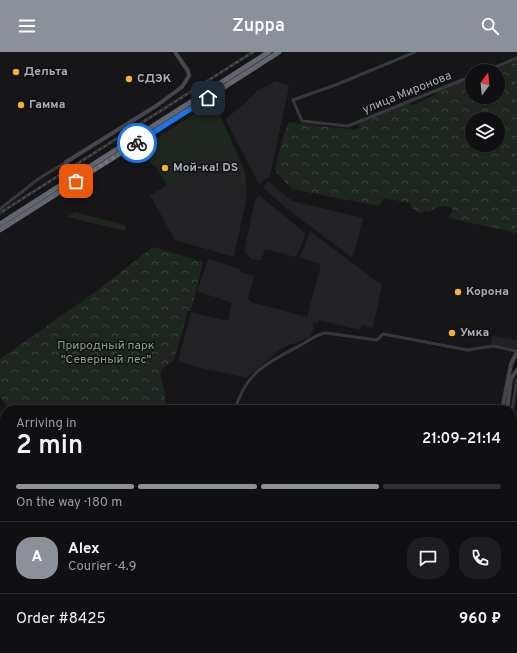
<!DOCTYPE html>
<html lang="en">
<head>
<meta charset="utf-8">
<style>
  body { margin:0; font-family:Overpass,sans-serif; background:#1e1e20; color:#f1f3f6; height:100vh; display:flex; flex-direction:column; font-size:15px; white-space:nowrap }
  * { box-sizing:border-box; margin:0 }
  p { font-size:13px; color:#9c9d9f }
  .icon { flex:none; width:22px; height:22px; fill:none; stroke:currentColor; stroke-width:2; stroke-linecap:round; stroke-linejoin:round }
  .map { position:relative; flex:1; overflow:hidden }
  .drawer { position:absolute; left:0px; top:353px; width:517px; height:248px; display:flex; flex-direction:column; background:#101012; border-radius:16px 16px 0 0; box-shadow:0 1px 3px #0004,0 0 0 1px #303032 }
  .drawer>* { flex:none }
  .needle { width:26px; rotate:15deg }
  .controls { position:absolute; left:465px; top:12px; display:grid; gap:8px }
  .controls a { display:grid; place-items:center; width:40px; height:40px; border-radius:50%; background:#101012; box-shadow:0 1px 3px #0004,0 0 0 1px #303032; font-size:20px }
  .pin { position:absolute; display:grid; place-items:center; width:34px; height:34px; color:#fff; margin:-17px; border-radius:8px; box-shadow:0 2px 6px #0006 }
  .courier { position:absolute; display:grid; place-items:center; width:40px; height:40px; margin:-20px; border:3px solid #1a73e8; border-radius:50%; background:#fff; color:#222; box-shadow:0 1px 5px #0007 }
  .summary em { font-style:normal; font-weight:600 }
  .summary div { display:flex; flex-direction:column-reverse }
  .summary { display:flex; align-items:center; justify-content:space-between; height:68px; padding:0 16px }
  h1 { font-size:26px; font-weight:600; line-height:30px }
  .bar { display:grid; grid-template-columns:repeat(4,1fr); gap:6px 4px; align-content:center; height:48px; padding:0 16px }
  .bar i { height:5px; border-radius:3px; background:#303032 }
  .bar .current { background:#8c9099 }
  .bar p { grid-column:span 4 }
  .line { display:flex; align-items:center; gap:10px; padding:0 16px; border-top:1px solid #303032 }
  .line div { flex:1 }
  .round { display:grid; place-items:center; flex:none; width:42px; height:42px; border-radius:16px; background:#1e1e20 }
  header { display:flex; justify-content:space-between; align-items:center; height:52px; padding:0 16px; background:#8c9099; color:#fff; font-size:18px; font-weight:600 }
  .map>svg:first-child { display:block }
</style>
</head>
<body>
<header><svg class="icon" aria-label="menu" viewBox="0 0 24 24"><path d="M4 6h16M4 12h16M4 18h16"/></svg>Zuppa<svg class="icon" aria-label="search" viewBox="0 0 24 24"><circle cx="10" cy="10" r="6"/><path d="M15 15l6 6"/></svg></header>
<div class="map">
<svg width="517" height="601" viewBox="0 0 517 601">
  <defs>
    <pattern id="forest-crowns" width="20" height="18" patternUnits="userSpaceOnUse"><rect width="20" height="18" fill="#1e261f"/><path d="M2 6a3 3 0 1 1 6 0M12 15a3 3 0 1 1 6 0" fill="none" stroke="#3c433d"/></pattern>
  </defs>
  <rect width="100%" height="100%" fill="#161618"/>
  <g fill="#222225">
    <polygon points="275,29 289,34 270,125 265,127 259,132 225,67 241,55 258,38"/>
    <polygon points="224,102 247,143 234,205 175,188 150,143"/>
    <polygon points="268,129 292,149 363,166 354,202 351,205 286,156 263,135"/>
    <polygon points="259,143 306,182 296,205 265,197 261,209 251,207 244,199 255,148"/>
    <polygon points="310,179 382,233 373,276 362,273 360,278 319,268 318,271 313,271 314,277 309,286 287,294 279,298 247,326 197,315 178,309 191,260 228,269 232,251 197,239 208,207 241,217 240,220 254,224 248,246 251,250 307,265 321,212 300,206"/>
    <polygon points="492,284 517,288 517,297 491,292"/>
    <polygon points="172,596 213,596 212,601 171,601"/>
    <polygon points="219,596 265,596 264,601 218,601"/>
  </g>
  <g fill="#1e261f">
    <polygon points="215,49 222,68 245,119 247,143 224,102 167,134 156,115 148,109 143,100 144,99 142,95"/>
    <polygon points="75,160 125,173 126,179 67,165"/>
  </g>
  <g fill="url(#forest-crowns)" fill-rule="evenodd">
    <path d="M517,6V181L449,166L450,162L453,160L452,156C442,153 437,154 429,160L424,159L421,161L416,159L411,155V151L384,146L379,154L292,137L276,120L275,117L283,85L289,70L353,78L361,75L355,72L405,51L412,53L433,44L442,36L472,24V45H498V19H485ZM472,67H498V93H472Z"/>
    <polygon points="153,195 203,210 191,259 188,259 174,308 163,316 160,321 164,337 166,358 159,358 159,357 140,353 139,358 11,358 0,345 0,307 99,237"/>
  </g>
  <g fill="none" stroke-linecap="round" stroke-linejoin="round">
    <g stroke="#37383d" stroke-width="3">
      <polyline points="415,0 338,32 293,48 302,69 348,74 472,24"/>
      <polyline points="485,19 517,6"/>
      <polyline points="0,157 27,136 38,127 66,110"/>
      <path d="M235,358C245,320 269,310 301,293C309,289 316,282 326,281L377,288L383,282L468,298L493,294L517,299"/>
      <polyline points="512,358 517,328"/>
      <polyline points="512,520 517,521"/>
      <polyline points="512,537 517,540"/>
    </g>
    <g stroke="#45474d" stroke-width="4">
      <polyline points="75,127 66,110 156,54 182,35 189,24 188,19 175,0"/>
      <polyline points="502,358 511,312 517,300"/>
      <polyline points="507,358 511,327 517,318"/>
      <polyline points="1,601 8,596"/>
      <polyline points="7,601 15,596"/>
      <polyline points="311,601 312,596"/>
      <polyline points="458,601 458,596"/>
      <polyline points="465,601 465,596"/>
    </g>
    <g stroke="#53555c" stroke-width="4.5">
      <polyline points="0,418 5,421"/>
      <polyline points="0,427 5,430"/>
      <polyline points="512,528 517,529"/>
      <polyline points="512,535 517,536"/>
    </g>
    <g stroke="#63666e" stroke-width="5">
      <polyline points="0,172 269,0"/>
      <polyline points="0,178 279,0"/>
    </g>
    <g stroke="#4a4c52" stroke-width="2.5">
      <polyline id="rail" points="0,161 253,0"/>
    </g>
    <use href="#rail" stroke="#111113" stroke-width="1" stroke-dasharray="3" stroke-linecap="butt"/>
  </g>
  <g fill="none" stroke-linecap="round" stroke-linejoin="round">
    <polyline stroke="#757880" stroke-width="4" stroke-dasharray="0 7.2" points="76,129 137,91"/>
    <polyline stroke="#1a73e8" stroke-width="5" points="137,91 208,46"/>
  </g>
  <g fill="#f2b134" stroke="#111113" stroke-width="1.5">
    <circle cx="16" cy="20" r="4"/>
    <circle cx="129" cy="27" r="4"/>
    <circle cx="21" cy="53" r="4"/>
    <circle cx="165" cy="116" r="4"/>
    <circle cx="458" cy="240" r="4"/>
    <circle cx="452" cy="281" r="4"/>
  </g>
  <g text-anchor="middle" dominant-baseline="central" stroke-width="3" stroke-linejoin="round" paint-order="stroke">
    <g font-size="12" font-weight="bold" fill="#a8adb8" stroke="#111113" text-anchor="start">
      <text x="24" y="20">Дельта</text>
      <text x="137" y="27">СДЭК</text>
      <text x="29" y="53">Гамма</text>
      <text x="173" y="116">Мой-ка! DS</text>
      <text x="466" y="240">Корона</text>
      <text x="460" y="281">Умка</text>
    </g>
    <g font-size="12" fill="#a8adb8" stroke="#111113">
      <text transform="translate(407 41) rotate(-22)">улица Миронова</text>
    </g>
    <g font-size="12" fill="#7fa381" stroke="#111113">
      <text x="106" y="294">Природный парк<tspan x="106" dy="14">"Северный лес"</tspan></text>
    </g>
  </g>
</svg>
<div class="controls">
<a><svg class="needle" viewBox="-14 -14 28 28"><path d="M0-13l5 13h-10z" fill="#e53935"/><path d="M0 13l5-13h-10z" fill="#9c9d9f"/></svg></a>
<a><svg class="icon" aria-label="layers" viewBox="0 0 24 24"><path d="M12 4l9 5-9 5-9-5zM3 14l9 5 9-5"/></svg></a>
</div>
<div class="pin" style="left:76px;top:129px;background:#ea580c"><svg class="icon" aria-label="bag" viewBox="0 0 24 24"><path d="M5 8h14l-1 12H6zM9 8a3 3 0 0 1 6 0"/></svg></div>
<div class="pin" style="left:208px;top:46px;background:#1f2937"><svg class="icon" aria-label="home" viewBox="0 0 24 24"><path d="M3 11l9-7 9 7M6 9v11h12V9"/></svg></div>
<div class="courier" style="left:137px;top:91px"><svg class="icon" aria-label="bike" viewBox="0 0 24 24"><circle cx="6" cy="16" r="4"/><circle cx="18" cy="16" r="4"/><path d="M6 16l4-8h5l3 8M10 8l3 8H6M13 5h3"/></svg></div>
<section class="drawer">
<div class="summary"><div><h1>2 min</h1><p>Arriving in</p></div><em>21:09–21:14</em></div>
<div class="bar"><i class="current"></i><i class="current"></i><i class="current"></i><i></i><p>On the way · 180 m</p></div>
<div class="line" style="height:72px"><b class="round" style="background:#8c9099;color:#fff">A</b><div><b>Alex</b><p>Courier · 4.9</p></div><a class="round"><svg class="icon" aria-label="chat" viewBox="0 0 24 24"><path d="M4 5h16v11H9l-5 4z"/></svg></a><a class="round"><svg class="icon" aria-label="phone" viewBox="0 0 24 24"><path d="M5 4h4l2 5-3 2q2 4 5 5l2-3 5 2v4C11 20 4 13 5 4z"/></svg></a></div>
<div class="line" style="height:52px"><div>Order #8425</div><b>960 ₽</b></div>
</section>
</div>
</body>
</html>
